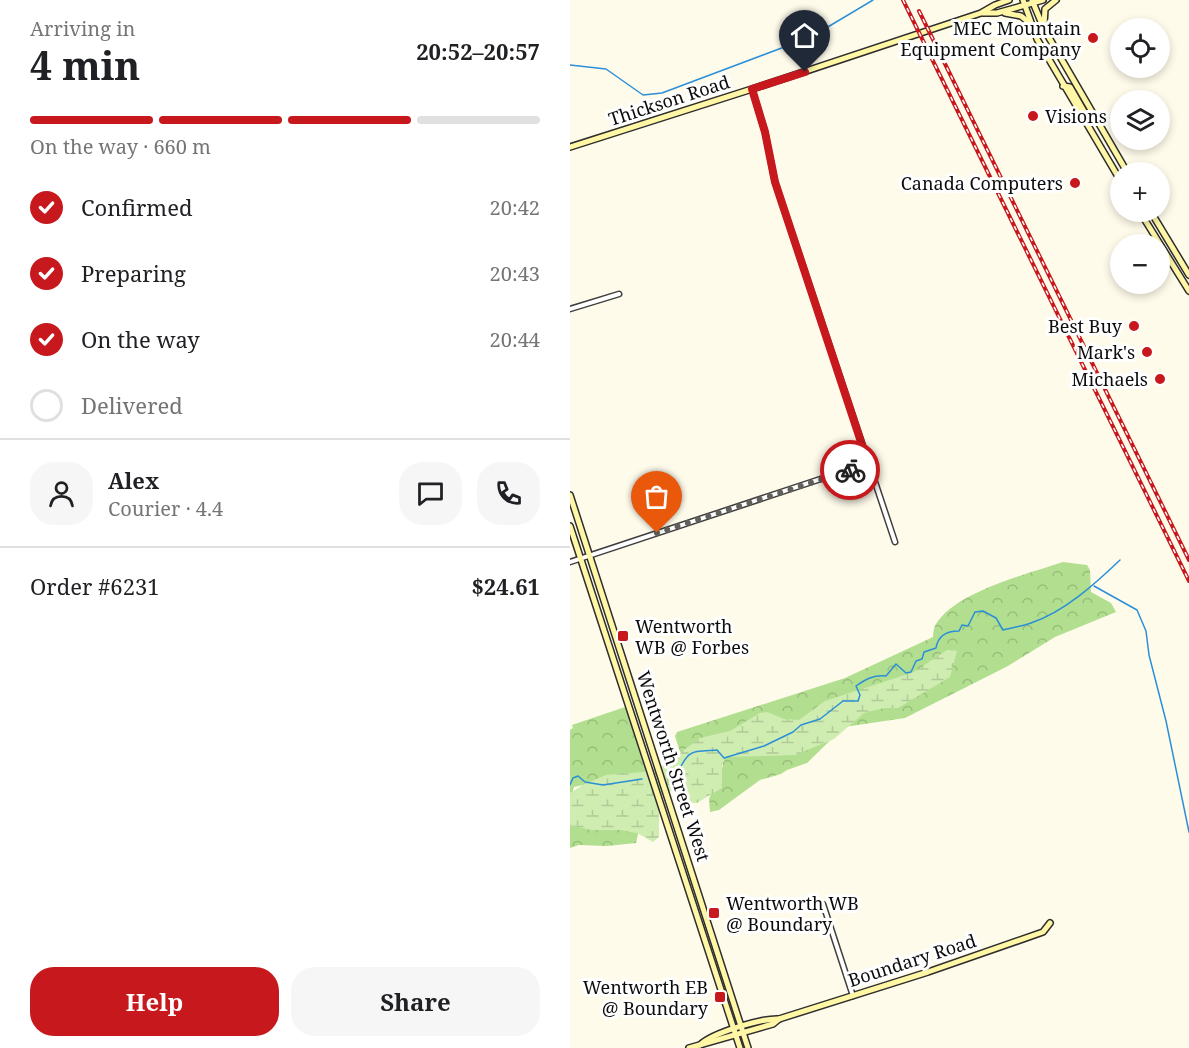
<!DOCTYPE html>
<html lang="en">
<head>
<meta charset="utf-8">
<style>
  body { margin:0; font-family:"Noto Serif",serif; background:#f6f6f6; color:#202124; height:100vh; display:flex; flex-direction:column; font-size:22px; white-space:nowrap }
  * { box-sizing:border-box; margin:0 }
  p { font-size:20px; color:#757577 }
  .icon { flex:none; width:33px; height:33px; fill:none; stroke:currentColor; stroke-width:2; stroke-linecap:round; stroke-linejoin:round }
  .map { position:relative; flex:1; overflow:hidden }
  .panel { display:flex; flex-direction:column; background:#fff; width:570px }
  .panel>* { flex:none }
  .controls { position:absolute; left:540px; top:18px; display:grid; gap:12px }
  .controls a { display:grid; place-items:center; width:60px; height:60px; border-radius:50%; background:#fff; box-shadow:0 3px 9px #0003; font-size:30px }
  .pin { position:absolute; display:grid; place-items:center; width:51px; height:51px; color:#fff; margin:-62px -26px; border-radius:50% 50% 50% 0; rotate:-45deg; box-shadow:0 0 6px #0007 }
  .pin .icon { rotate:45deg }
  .courier { position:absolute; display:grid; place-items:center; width:60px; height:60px; margin:-30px; border:4px solid #c7191d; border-radius:50%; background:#fff; color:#222; box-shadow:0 2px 8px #0007 }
  .overview em { font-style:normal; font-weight:700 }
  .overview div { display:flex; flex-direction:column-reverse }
  .overview { display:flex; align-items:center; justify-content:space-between; height:102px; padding:0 30px }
  h1 { font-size:39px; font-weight:700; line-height:45px }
  .bar { display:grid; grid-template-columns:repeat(4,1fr); gap:9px 6px; align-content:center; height:72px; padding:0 30px }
  .bar i { height:8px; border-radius:4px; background:#e0e0e0 }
  .bar .current { background:#c7191d }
  .bar p { grid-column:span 4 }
  .line { display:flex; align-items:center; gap:15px; padding:0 30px; border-top:2px solid #e0e0e0 }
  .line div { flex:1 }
  .round { display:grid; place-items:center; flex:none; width:63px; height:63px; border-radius:24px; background:#f6f6f6 }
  ol { padding:0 30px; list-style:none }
  li { display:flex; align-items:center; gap:18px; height:66px }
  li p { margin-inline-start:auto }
  li .icon { padding:6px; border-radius:50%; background:#c7191d; color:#fff; stroke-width:4 }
  li:last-child { color:#757577 }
  li i { width:33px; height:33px; border:3px solid #e0e0e0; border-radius:50% }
  .button { display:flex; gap:12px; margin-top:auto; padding:12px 30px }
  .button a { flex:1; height:69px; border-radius:24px; background:#c7191d; color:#fff; font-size:24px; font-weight:700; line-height:69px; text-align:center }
  .button a+a { background:#f6f6f6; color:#202124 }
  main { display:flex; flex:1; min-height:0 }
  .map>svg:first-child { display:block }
</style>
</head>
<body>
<main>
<section class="panel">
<div class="overview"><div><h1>4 min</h1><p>Arriving in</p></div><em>20:52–20:57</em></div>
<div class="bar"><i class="current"></i><i class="current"></i><i class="current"></i><i></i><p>On the way · 660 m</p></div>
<ol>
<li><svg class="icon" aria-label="check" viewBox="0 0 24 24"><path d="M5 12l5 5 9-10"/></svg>Confirmed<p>20:42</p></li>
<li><svg class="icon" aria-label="check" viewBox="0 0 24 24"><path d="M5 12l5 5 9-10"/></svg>Preparing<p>20:43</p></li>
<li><svg class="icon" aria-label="check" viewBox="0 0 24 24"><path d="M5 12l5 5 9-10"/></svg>On the way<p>20:44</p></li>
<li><i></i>Delivered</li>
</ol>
<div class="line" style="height:108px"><a class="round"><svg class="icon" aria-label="person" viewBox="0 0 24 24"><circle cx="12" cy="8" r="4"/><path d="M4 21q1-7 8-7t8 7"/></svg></a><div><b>Alex</b><p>Courier · 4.4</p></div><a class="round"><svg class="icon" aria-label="chat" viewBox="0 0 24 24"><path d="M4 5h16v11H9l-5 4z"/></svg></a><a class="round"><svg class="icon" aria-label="phone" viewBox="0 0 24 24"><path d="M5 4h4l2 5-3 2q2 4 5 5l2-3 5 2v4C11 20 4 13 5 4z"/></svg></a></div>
<div class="line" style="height:78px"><div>Order #6231</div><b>$24.61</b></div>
<div class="button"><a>Help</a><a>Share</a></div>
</section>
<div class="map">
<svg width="619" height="1048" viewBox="0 0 619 1048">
  <defs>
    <pattern id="forest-crowns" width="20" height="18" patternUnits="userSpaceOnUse" patternTransform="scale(1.5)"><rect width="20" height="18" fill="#b1df8f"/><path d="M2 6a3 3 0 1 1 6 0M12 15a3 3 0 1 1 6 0" fill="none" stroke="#97be7a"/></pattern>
    <pattern id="wetland-marsh" width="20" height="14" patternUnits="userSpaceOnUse" patternTransform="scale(1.5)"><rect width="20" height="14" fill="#cfedb1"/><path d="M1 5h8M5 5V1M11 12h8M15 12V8" fill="none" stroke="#b1ca97"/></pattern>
  </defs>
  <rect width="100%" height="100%" fill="#fffbeb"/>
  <g fill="url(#forest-crowns)">
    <path d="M493,562L517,565L520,570L521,592L541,603L546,612L485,637L438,666L335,718L274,727L237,763L217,770L211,774L190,780L149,810L140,812L139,799L152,769L156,748L110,752L105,736L107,732L275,678L363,637C363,633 364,627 366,624C386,591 458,574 493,562Z"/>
    <polygon points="58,706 87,795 26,782 4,787 0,799 0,730 3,728 2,725"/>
    <polygon points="0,820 70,825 66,843 37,846 9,845 0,848"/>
  </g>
  <polygon fill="url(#wetland-marsh)" points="377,650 387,651 380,677 328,708 314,708 294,713 264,739 225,755 155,757 152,765 152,788 127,803 118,803 109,790 96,792 89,796 89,837 83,842 67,833 50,830 21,830 0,825 0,793 13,785 36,775 74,772 94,765 130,738 160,731 190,713 197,712 214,719 229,720 255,701 344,672"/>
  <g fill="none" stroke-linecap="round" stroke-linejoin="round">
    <g stroke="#2b8fd8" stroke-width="1.5">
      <polyline points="0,65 36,69 73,95 92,93 241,37 303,0"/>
      <polyline points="524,586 567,610 576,631 579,655 596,721 619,832"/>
      <path d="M100,775C112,770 110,765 117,757C123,749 138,751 147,750L154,758L194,746L223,732L231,725L250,719L273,701H288L290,695L286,686C296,679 303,675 316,676L326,664L336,673L341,672L346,661L352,659L354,652L366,648C368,635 378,631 389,631L392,625L398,626L405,612L413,611L426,618L433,630C442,628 452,626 461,623C494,612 525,584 550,560"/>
      <polyline points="0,785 3,778 8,776 15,782 33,785 72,779"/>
    </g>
    <g stroke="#3f3f3f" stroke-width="7">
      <g id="street">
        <polyline points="182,89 195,132 205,182 325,542"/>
        <polyline points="0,309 49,294"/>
        <polyline points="0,562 299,463"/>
        <polyline points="253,904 283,996"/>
      </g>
    </g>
    <g stroke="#2e2e2e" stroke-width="8">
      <g id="secondary">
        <polyline points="453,0 467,39 550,180"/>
        <polyline points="462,0 474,29 557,172"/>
        <polyline points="413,13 427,13 473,0"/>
        <polyline points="435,13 451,16 461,24"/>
        <polyline points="474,25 475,9 486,0"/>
        <polyline points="493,86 500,87 515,113 521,113"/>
        <polyline points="0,147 182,89 411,13 425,5 439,0"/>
        <polyline points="570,212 619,291"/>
        <polyline points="581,212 619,275"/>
        <polyline points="0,495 178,1048"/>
        <polyline points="0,526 170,1048"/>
        <path d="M130,1045C142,1033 192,1018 209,1019"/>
        <polyline points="119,1048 203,1024 209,1019 358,972 473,932 480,923"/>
      </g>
    </g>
    <use href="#street" stroke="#fff" stroke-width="4"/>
    <use href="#secondary" stroke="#fff7a6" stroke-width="5"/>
    <g stroke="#c7191d" stroke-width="4">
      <g id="rail">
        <polyline points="333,0 619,581"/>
        <polyline points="349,11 619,560"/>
      </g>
    </g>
    <use href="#rail" stroke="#fff" stroke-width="1.5" stroke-dasharray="4.5" stroke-linecap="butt"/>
  </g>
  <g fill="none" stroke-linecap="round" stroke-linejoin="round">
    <polyline stroke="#61605a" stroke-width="6" stroke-dasharray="0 10.8" points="87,533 280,470"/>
    <polyline stroke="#c7191d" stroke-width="8" points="235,72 182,89 195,132 205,182 298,463 280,470"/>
  </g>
  <g fill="#c7191d" stroke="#fff" stroke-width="2">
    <circle cx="523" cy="38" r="6"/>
    <circle cx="463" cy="116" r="6"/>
    <circle cx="505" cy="183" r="6"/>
    <circle cx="564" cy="326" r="6"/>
    <circle cx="577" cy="352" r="6"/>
    <circle cx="590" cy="379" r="6"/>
    <rect x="47" y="630" width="12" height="12" rx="3"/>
    <rect x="138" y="907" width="12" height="12" rx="3"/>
    <rect x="144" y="991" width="12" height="12" rx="3"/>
  </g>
  <g text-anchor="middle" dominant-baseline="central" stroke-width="6" stroke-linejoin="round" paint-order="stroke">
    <g font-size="18" fill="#0c0c0c" stroke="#fff" text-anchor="end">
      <text x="511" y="28">MEC Mountain<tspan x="511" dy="21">Equipment Company</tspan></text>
      <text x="475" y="116" text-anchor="start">Visions</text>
      <text x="493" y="183">Canada Computers</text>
      <text x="552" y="326">Best Buy</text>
      <text x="565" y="352">Mark's</text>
      <text x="578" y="379">Michaels</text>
      <text x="65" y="626" text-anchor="start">Wentworth<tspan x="65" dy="21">WB @ Forbes</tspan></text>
      <text x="156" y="903" text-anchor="start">Wentworth WB<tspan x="156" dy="21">@ Boundary</tspan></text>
      <text x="138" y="987">Wentworth EB<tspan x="138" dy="21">@ Boundary</tspan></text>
    </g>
    <g font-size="18" fill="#0c0c0c" stroke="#fff">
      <text transform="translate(99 100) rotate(-18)">Thickson Road</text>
      <text transform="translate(104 766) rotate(72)">Wentworth Street West</text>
      <text transform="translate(342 960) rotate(-18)">Boundary Road</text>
    </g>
  </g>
</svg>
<div class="controls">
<a><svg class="icon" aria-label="locate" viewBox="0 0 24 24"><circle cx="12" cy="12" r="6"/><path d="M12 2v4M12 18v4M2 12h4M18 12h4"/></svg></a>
<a><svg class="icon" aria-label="layers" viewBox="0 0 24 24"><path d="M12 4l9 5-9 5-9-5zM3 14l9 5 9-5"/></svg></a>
<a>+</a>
<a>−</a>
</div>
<div class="pin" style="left:87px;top:533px;background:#ea580c"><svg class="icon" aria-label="bag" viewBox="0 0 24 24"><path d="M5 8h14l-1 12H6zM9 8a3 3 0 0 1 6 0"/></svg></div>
<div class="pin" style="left:235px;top:72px;background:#1f2937"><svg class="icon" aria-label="home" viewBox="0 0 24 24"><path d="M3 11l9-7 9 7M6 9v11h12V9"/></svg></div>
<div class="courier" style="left:280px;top:470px"><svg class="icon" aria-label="bike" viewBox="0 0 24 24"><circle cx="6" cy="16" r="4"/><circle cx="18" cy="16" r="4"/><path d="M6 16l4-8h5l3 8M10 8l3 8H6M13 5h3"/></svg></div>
</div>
</main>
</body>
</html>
